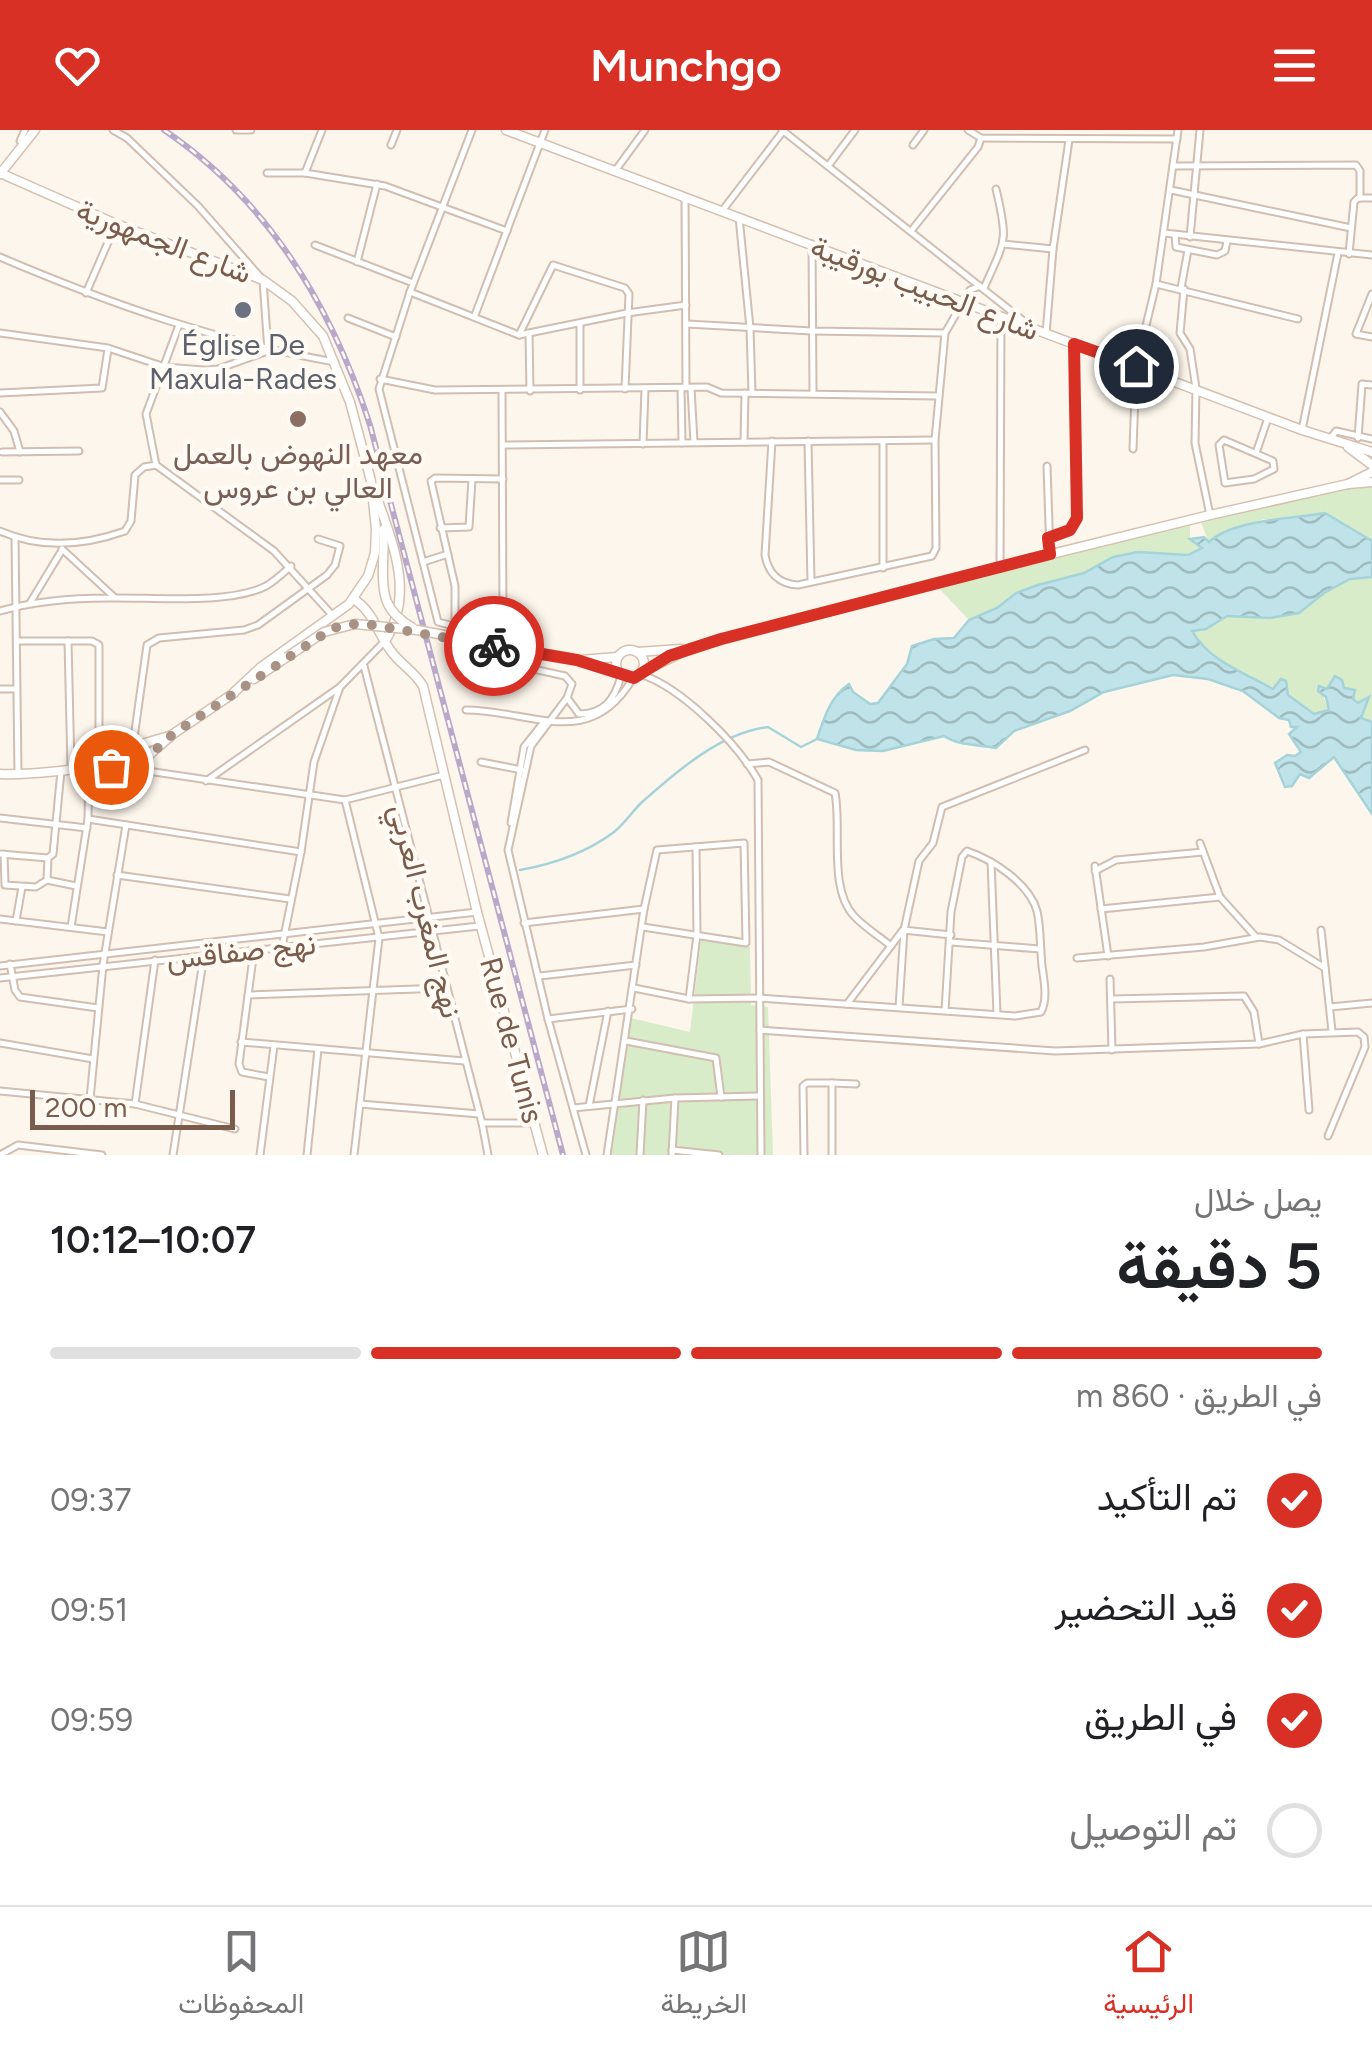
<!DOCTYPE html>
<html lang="ar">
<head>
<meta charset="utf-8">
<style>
  body { margin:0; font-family:Figtree,Vazirmatn,sans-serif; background:#f2f2f2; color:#202124; direction:rtl; height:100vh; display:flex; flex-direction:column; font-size:38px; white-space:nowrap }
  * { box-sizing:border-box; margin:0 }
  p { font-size:32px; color:#757577 }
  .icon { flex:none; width:55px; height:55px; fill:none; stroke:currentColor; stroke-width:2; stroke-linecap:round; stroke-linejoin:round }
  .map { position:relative; height:1025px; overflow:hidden; direction:ltr }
  .details { display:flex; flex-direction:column; background:#fff; flex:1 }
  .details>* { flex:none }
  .scale { position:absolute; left:30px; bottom:25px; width:205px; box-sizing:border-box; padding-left:10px; border:5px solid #7a5c4d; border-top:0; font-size:28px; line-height:35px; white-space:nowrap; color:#7a5c4d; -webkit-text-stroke:8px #fffaf3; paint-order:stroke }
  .pin { position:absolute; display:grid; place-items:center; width:85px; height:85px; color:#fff; margin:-42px; border:5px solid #fff; border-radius:50%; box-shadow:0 2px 10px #0007 }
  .courier { position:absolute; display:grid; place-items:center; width:100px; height:100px; margin:-50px; border:8px solid #d93025; border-radius:50%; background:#fff; color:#222; box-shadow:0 2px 12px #0007 }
  .head em { font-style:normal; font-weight:600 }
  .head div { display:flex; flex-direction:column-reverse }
  .head { display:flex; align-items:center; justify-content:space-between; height:170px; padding:0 50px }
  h1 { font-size:65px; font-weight:600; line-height:75px }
  .bar { display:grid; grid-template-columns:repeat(4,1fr); gap:15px 10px; align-content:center; height:120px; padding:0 50px }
  .bar i { height:12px; border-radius:8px; background:#e0e0e0 }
  .bar .selected { background:#d93025 }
  .bar p { grid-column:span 4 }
  ol { padding:0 50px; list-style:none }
  li { display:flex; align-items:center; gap:30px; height:110px }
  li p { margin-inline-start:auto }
  li .icon { padding:10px; border-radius:50%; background:#d93025; color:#fff; stroke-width:4 }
  li:last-child { color:#757577 }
  li i { width:55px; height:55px; border:5px solid #e0e0e0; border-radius:50% }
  header { display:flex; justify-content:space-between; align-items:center; height:130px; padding:0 50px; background:#d93025; color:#fff; font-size:45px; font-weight:600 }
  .tabs { display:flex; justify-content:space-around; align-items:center; height:140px; border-top:2px solid #e0e0e0; background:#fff; font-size:28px; color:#757577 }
  .tabs a { display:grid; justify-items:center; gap:5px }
  .tabs .selected { color:#d93025 }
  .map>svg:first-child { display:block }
</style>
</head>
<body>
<header><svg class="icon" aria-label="menu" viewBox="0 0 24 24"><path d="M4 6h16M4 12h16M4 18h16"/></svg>Munchgo<svg class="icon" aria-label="heart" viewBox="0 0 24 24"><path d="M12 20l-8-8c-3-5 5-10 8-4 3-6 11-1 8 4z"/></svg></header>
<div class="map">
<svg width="1372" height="1025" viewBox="0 0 1372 1025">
  <defs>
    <pattern id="water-waves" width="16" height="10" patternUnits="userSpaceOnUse" patternTransform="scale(2.5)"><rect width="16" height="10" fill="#bfe3e8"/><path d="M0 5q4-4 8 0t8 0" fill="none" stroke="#a0bbbe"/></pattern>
  </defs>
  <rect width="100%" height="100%" fill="#fdf6ec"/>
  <g fill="#d8ecc9">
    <polygon points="1372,346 1372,411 1325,383 1283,391 1264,389 1209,412 1201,393"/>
    <polygon points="1190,393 1190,409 1203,418 1189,425 1138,422 1113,427 1084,443 1016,463 997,478 969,490 933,452"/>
    <path d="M1372,447V592L1361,589L1367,567L1358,573L1353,569L1355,560L1344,558L1335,546L1327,559L1319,556L1329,580L1314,584C1304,580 1298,572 1289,566C1255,545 1213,536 1191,500L1206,499L1227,486L1270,488L1299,483L1324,463L1350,449Z"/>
    <polygon points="701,810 750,817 751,875 768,877 773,1025 608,1025 631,888 690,902"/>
  </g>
  <path fill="url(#water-waves)" stroke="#a5d3da" stroke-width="2.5" d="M1325,383L1372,411V447L1350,449L1324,463L1299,483L1270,488L1227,486L1206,499L1192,501C1209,531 1243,542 1273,559L1281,549L1286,551L1288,565L1314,584L1329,580L1326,567L1318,561L1319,556L1327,559L1335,546L1342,550L1344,558L1355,560L1353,569L1358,573L1369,567L1361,588L1372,592V684L1334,627L1309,648L1300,644L1292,656L1285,657L1275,633L1287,625L1295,626L1301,622L1289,604L1297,597H1291L1289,590L1279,588L1243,561L1208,549L1173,545L1104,562L1070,581L1014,601L996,618C977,614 959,616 944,606L883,621L856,620L817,609C824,588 830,567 849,554L853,562L870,574L878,573L907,534L912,516L934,509L954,508L969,490L997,478L1016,463L1038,455L1084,443L1113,427L1138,422L1188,425L1202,418L1190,409L1204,407L1209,412C1234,389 1291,389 1325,383Z"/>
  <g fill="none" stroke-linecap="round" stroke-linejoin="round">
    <path stroke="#a5d3da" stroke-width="2.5" d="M520,740C554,734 586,723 614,702C624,694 632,682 641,673C676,642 720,603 768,597L801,617L817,609"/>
    <g stroke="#d1beb0" stroke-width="9">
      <g id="street">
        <polyline points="113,0 127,8 198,76 263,150 268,221"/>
        <polyline points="236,0 251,0"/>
        <polyline points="472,0 410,162 379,259 438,492 481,503 498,500 503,488 502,262"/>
        <polyline points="782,0 1025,192"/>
        <polyline points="968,0 981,8 1177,9"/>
        <polyline points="20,11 25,0"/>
        <polyline points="391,15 397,0"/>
        <polyline points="913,15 924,0"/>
        <polyline points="828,36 855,0"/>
        <polyline points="1173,36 1356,35 1360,41 1360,68"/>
        <polyline points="615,41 645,0"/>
        <polyline points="267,43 305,43 385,56 507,101"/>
        <polyline points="305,43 322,0"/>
        <polyline points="1171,60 1351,98"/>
        <polyline points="685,67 686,258"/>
        <polyline points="722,81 784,0"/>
        <polyline points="739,87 750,198 752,263"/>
        <polyline points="911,101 978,17 981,8"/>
        <polyline points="1164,103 1372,125"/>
        <polyline points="1175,105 1176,117 1217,125 1225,121 1227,111"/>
        <polyline points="1190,107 1200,0"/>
        <polyline points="812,114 813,261"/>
        <polyline points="1003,114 1053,119"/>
        <polyline points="315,115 413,153"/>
        <polyline points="1349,124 1354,72 1358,68 1372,68"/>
        <path d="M0,127C108,173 218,212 335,232"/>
        <polyline points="357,132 377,54"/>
        <polyline points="1156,154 1298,189"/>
        <path d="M984,158C1005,110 1009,113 996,59"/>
        <polyline points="1181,158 1188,120"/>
        <polyline points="1184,159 1180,203 1190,219 1196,258 1195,313 1210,385"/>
        <polyline points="410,162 519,205 627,183 686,175"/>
        <polyline points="86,163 116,94"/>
        <polyline points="1372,164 1356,204 1372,207"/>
        <polyline points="475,185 545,0"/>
        <polyline points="348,188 396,207"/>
        <polyline points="580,193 580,260"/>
        <polyline points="687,194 812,201 945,203"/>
        <polyline points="0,203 108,218 165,237 203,240 218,239 265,222"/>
        <polyline points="529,204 530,261"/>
        <polyline points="1046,204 1053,119 1069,10"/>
        <polyline points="519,205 553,135 625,158 629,164 625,259"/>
        <polyline points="380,249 435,260 707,257 721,263 938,266"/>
        <polyline points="681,258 682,313"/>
        <polyline points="691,258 694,312"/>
        <polyline points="0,263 102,258 108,219"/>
        <polyline points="0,282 14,301 20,322"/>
        <polyline points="1302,300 1338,123"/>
        <polyline points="1358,308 1362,254 1372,255"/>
        <polyline points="1330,309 1336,301 1372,309"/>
        <polygon points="1224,310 1273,331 1274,339 1254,349 1225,353 1219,315"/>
        <path d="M772,311L765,425C768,443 779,454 798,455L932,426L936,418L935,310L945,203L970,160L980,156"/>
        <polyline points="808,311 811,452"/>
        <polyline points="744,312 745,263"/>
        <polyline points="643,314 645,259"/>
        <polyline points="504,315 935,310"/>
        <polyline points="1133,319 1136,237 1156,154 1178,0"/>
        <polyline points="2,322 79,321"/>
        <polyline points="1256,323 1268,288"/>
        <polyline points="156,335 274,421 333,486"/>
        <polyline points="156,335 146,284 179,195"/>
        <polyline points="1047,336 1050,424"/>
        <polyline points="0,350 19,350"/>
        <polyline points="440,398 469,397 472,349"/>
        <path d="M0,401C41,419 83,416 125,401L131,391L135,345L144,337L156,335"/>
        <polyline points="15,407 18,644"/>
        <polyline points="1047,408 1070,400 1077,388 1074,214"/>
        <polyline points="62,419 114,467"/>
        <polyline points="423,432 448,424"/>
        <polyline points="1000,436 1001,187"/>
        <polyline points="883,438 883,311"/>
        <polyline points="30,473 62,420"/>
        <path d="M0,481C35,471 73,468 109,468C150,467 230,475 266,456C275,451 283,443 291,436"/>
        <polyline points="455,497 455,456 431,351 435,348 503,349"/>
        <polyline points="481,503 479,520 483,528 565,546 572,554 567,568 531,616 508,720 548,889 586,1025"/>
        <polyline points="17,511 92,511 99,515 99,632"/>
        <polyline points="68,511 71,638"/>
        <polyline points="364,536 482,993 488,1025"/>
        <path d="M640,544C681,557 737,613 758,650L761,1025"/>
        <polyline points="0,559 16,559"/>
        <path d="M568,569L579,584C604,584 615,569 621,546"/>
        <path d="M466,580C531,580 590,622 633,548"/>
        <polyline points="133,615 147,515 159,508 244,500 258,495 327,445 335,435 340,416 318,409"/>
        <polyline points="481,632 522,640"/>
        <path d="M747,634L769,632L835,663C842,698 828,758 854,786C864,797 879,806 891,816"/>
        <polyline points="134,639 345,670 444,645"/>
        <polyline points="206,651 340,557 384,512"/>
        <polyline points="345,670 379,808 354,1025"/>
        <polyline points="0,688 87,698"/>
        <polyline points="88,689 301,722"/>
        <polyline points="511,693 524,617 543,593"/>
        <polyline points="1200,713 1220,767 1256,807"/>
        <polyline points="0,724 48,728"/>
        <polyline points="4,724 5,755 36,757 47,750 76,756"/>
        <polyline points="991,732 997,884"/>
        <polyline points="1095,736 1108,826"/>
        <polyline points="1095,741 1116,730 1203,722"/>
        <polyline points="117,745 290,769"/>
        <polyline points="47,750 48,728 53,724 61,641"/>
        <polyline points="1101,779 1220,767"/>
        <polyline points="0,789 108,802"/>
        <polyline points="16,791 22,757"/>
        <polyline points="524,793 644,779"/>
        <polyline points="71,797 88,689 89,637"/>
        <polyline points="1321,800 1332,901"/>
        <polyline points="951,812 1040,819"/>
        <polyline points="282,817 301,722 314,632 340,557"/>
        <polyline points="254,820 239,934 242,942 269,947"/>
        <polyline points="1077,828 1204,817 1260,807 1279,810 1325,838"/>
        <polyline points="10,834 15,860 20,867 98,878"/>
        <polyline points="0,836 477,782"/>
        <polyline points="540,846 636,835"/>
        <polyline points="0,848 479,796"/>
        <polyline points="1110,849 1112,920"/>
        <path d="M634,858L689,869L760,868L1015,886L1041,882C1048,869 1044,851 1042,836C1040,818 1041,798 1037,781C1029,753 993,730 967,721L962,727L951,782L945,881"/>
        <polyline points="248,865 445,858"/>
        <polyline points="689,869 697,805 696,717"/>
        <polyline points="1111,869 1244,866 1254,882 1259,914"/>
        <polyline points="847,874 903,800 951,805"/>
        <polyline points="899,877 904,800 919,731 933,713 942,677 1085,620"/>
        <polyline points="1330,877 1372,873"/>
        <polyline points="548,889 632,879"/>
        <polyline points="760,900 1055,921 1259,914 1303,904 1358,902 1364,907 1365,917 1328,1006"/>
        <polyline points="1303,904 1309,980"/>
        <polyline points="626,911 716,928 721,967"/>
        <polyline points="241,912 464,931"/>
        <polyline points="0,913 93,929"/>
        <polyline points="832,953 856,954"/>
        <polyline points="0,961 135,974 235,999"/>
        <polyline points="90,969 103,835 126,695"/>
        <polyline points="135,974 155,830"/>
        <polyline points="360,974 479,984"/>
        <polyline points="589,976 608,881"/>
        <polyline points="573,978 675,968 759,966"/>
        <polyline points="482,993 534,993"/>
        <polyline points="672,1020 719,1025"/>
        <polyline points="0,1025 18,1015 102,1025"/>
        <polyline points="173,1025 204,825"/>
        <polyline points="260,1025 274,916"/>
        <polyline points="307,1025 318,919"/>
        <polyline points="607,1025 644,779 657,720 744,713 746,813 643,797"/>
        <polyline points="640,1025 643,970"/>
        <polyline points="672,1025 675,968"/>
        <polyline points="804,1025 803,956 807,953 832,953 832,1025"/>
      </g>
    </g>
    <g stroke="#d6c0b0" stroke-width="11">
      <g id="secondary">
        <polyline points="506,0 1302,300 1372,322"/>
        <polyline points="0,43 116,94 263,150 292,171 323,206 350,272 371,351 376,399 375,423 368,446 349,474 261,537 230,566"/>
        <polyline points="0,44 35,0"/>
        <polyline points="1348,317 1372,335"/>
        <polyline points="1348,354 1372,342"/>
        <path d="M376,365C393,414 415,464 385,511"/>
        <polyline points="383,435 384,399"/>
        <path d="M354,469C374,483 377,502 391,521C400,534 414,541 423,556L477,782L543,1025"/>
        <circle cx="630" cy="534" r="14"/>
        <polyline points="637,522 681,519"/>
        <polyline points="568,528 618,543"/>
        <polyline points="581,530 617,527"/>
        <polyline points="642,542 691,518 938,452 1210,385 1348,354 1372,352"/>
        <polyline points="254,549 287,527"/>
        <circle cx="130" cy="627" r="12"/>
        <polyline points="135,616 169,606"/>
        <polyline points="141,632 173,604 234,563"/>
        <polyline points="92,637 118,622"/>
        <path d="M0,644C42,646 83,635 125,638"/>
      </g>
    </g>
    <use href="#street" stroke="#fff" stroke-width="5"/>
    <use href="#secondary" stroke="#fff" stroke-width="8"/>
    <g stroke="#b9a8c9" stroke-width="6">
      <path id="rail" d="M164,0C269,71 332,177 370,295L563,1025"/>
    </g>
    <use href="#rail" stroke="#fffaf3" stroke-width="2.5" stroke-dasharray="8" stroke-linecap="butt"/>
    <g stroke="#d6c0b0" stroke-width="11" stroke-linecap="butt">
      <g id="secondary-bridge">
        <path d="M383,435C382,466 385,482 413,498"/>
        <polyline points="287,527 324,502 355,494 417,500 568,528"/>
      </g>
    </g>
    <use href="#secondary-bridge" stroke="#fff" stroke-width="8"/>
  </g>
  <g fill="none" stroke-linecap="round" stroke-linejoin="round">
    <polyline stroke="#a89285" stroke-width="10" stroke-dasharray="0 18" points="111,637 137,637 173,604 333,498 355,494 372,495 494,516"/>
    <polyline stroke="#d93025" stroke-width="12" points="494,516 577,530 634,548 669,526 721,509 1050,424 1048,408 1070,400 1077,388 1074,214 1136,236"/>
  </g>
  <circle fill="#6b7280" stroke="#fffaf3" stroke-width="4" cx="243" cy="180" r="10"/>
  <circle fill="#8d6e63" stroke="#fffaf3" stroke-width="4" cx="298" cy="289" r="10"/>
  <g text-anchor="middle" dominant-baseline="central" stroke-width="9" stroke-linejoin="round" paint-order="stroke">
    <g font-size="30" fill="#7a5c4d" stroke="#fffaf3">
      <text transform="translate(164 111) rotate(21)">شارع الجمهورية</text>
      <text transform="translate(925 158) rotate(21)">شارع الحبيب بورقيبة</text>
      <text transform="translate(426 781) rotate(76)">نهج المغرب العربي</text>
      <text transform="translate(241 821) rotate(-6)">نهج صفاقس</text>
      <text transform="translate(512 910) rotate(75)">Rue de Tunis</text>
    </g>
    <g font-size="30" fill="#5b616d" stroke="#fffaf3">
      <text x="243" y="214">Église De<tspan x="243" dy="34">Maxula-Rades</tspan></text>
    </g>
    <g font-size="30" fill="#785e54" stroke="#fffaf3">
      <text x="298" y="323">معهد النهوض بالعمل<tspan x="298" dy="34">العالي بن عروس</tspan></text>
    </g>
  </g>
</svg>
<div class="scale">200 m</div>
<div class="pin" style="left:111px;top:637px;background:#ea580c"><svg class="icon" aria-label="bag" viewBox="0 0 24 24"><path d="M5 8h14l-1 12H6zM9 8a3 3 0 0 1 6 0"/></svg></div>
<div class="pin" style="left:1136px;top:236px;background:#1f2937"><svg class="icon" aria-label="home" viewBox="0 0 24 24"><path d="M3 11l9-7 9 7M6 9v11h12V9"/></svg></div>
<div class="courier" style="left:494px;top:516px"><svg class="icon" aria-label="bike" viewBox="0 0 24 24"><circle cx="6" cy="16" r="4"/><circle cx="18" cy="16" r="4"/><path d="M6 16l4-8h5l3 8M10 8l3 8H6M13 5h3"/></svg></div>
</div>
<section class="details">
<div class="head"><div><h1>5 دقيقة</h1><p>يصل خلال</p></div><em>10:07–10:12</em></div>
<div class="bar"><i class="selected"></i><i class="selected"></i><i class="selected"></i><i></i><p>في الطريق · 860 m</p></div>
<ol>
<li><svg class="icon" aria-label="check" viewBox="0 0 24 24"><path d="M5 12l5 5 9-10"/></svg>تم التأكيد<p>09:37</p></li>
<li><svg class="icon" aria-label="check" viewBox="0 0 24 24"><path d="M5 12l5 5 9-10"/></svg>قيد التحضير<p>09:51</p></li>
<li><svg class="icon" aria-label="check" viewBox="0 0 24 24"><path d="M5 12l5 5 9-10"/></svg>في الطريق<p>09:59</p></li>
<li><i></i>تم التوصيل</li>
</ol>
</section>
<nav class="tabs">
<a class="selected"><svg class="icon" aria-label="home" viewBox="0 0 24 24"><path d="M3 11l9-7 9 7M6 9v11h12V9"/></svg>الرئيسية</a>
<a><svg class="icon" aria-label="map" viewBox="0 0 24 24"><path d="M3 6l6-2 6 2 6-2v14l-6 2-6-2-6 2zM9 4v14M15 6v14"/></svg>الخريطة</a>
<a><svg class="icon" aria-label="saved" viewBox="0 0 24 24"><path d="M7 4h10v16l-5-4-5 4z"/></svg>المحفوظات</a>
</nav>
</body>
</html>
